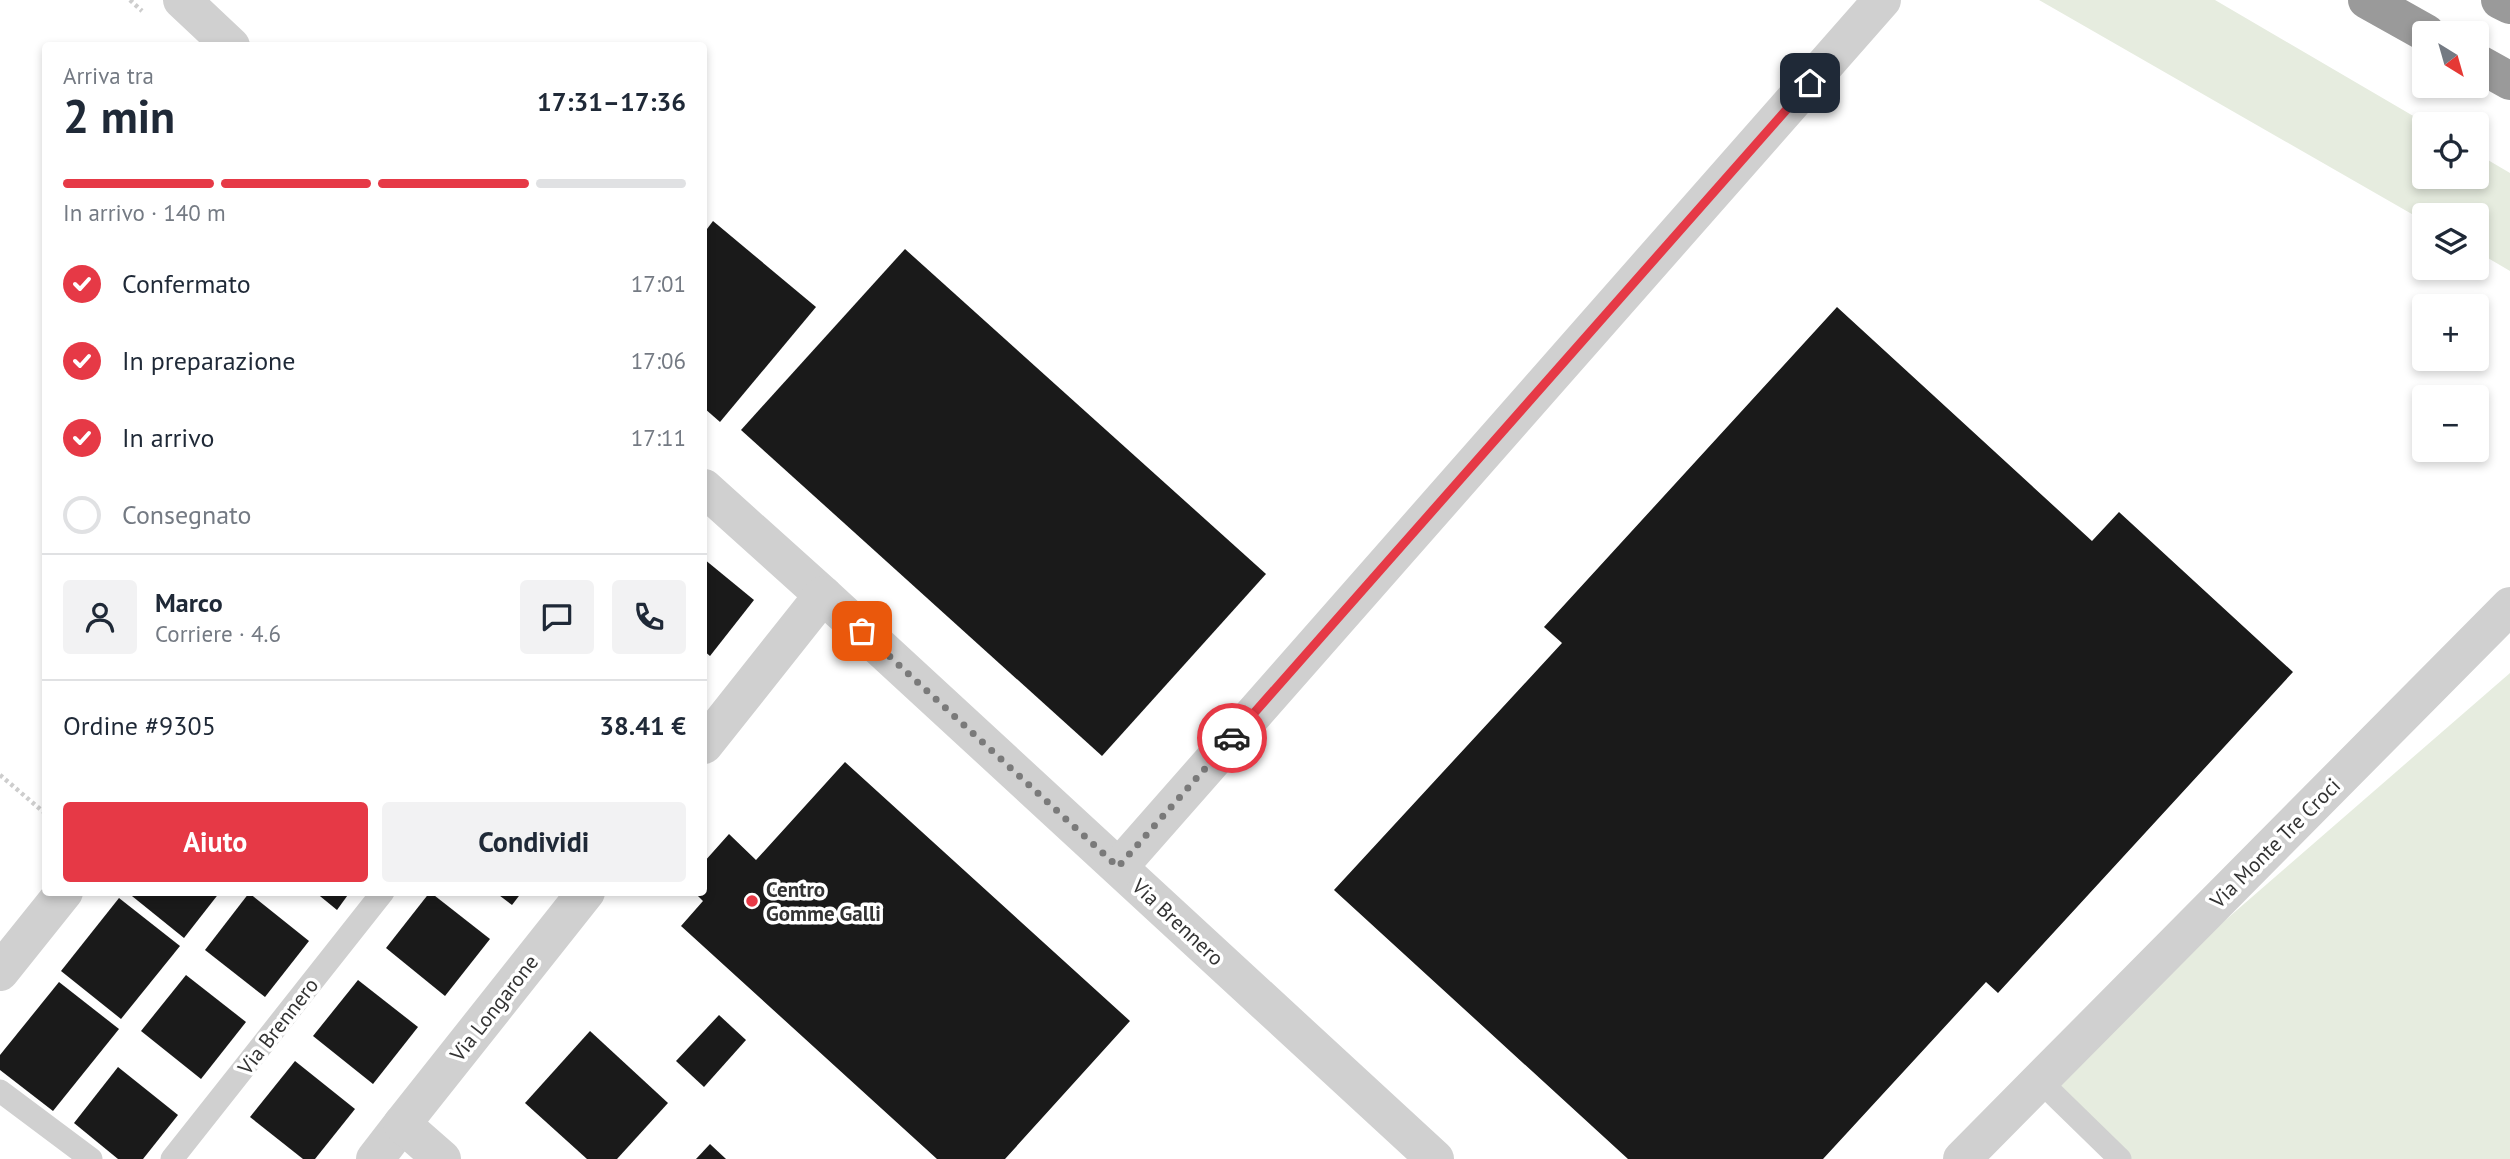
<!DOCTYPE html>
<html lang="it">
<head>
<meta charset="utf-8">
<style>
  body { margin:0; font-family:"PT Sans",sans-serif; background:#f2f2f3; color:#1f2937; height:100vh; display:flex; flex-direction:column; font-size:26px; white-space:nowrap }
  * { box-sizing:border-box; margin:0 }
  p { font-size:23px; color:#747a83 }
  .icon { flex:none; width:38px; height:38px; fill:none; stroke:currentColor; stroke-width:2; stroke-linecap:round; stroke-linejoin:round }
  .map { position:relative; flex:1; overflow:hidden }
  .sheet { position:absolute; left:42px; top:42px; width:665px; height:854px; display:flex; flex-direction:column; background:#fff; border-radius:7px; box-shadow:0 4px 10px #0003 }
  .sheet>* { flex:none }
  .needle { width:46px; rotate:143deg }
  .buttons { position:absolute; left:2412px; top:21px; display:grid; gap:14px }
  .buttons a { display:grid; place-items:center; width:77px; height:77px; border-radius:7px; background:#fff; box-shadow:0 4px 10px #0003; font-size:35px }
  .pin { position:absolute; display:grid; place-items:center; width:60px; height:60px; color:#fff; margin:-30px; border-radius:14px; box-shadow:0 4px 10px #0006 }
  .courier { position:absolute; display:grid; place-items:center; width:70px; height:70px; margin:-35px; border:5px solid #e63946; border-radius:50%; background:#fff; color:#222; box-shadow:0 2px 9px #0007 }
  .headline em { font-style:normal; font-weight:800 }
  .headline div { display:flex; flex-direction:column-reverse }
  .headline { display:flex; align-items:center; justify-content:space-between; height:119px; padding:0 21px }
  h1 { font-size:46px; font-weight:800; line-height:52px }
  .bar { display:grid; grid-template-columns:repeat(4,1fr); gap:10px 7px; align-content:center; height:84px; padding:0 21px }
  .bar i { height:9px; border-radius:5px; background:#e0e1e3 }
  .bar .on { background:#e63946 }
  .bar p { grid-column:span 4 }
  .line { display:flex; align-items:center; gap:18px; padding:0 21px; border-top:2px solid #e0e1e3 }
  .line div { flex:1 }
  .round { display:grid; place-items:center; flex:none; width:74px; height:74px; border-radius:7px; background:#f2f2f3 }
  ol { padding:0 21px; list-style:none }
  li { display:flex; align-items:center; gap:21px; height:77px }
  li p { margin-inline-start:auto }
  li .icon { padding:7px; border-radius:50%; background:#e63946; color:#fff; stroke-width:4 }
  li:last-child { color:#747a83 }
  li i { width:38px; height:38px; border:4px solid #e0e1e3; border-radius:50% }
  .action { display:flex; gap:14px; margin-top:auto; padding:14px 21px }
  .action a { flex:1; height:80px; border-radius:7px; background:#e63946; color:#fff; font-size:28px; font-weight:800; line-height:80px; text-align:center }
  .action a+a { background:#f2f2f3; color:#1f2937 }
  .map>svg:first-child { display:block }
</style>
</head>
<body>
<div class="map">
<svg width="2510" height="1159" viewBox="0 0 2510 1159">
  <rect width="100%" height="100%" fill="#fff"/>
  <g fill="#e6ecdf">
    <polygon points="2039,0 2215,0 2427,124 2424,124 2424,177 2476,177 2476,153 2510,173 2510,271 2476,251 2476,215 2424,215 2424,221"/>
    <polygon points="2510,673 2510,1159 2128,1159 2040,1081"/>
  </g>
  <g fill="#1a1a1a">
    <polygon points="713,221 816,307 720,422 704,408 704,233"/>
    <polygon points="905,249 1266,574 1102,756 741,430"/>
    <polygon points="1837,307 2092,541 2119,512 2293,672 1998,993 1986,982 1823,1159 1628,1159 1334,890 1562,643 1544,627"/>
    <polygon points="704,559 754,600 710,656 704,651"/>
    <polygon points="845,762 1130,1021 1005,1159 937,1159 681,926 703,901 694,892 704,892 704,862 729,834 756,860"/>
    <polygon points="127,892 220,892 184,938"/>
    <polygon points="315,892 350,892 337,910"/>
    <polygon points="430,892 490,939 445,996 386,948"/>
    <polygon points="495,892 522,892 512,905"/>
    <polygon points="249,893 309,941 265,997 205,950"/>
    <polygon points="119,898 180,946 121,1019 61,971"/>
    <polygon points="186,975 246,1022 201,1079 141,1031"/>
    <polygon points="358,980 418,1027 373,1084 313,1036"/>
    <polygon points="59,982 119,1029 53,1111 0,1070 0,1055"/>
    <polygon points="719,1015 746,1040 704,1087 676,1061"/>
    <polygon points="590,1031 668,1103 617,1159 587,1159 525,1103"/>
    <polygon points="295,1061 355,1109 315,1159 303,1159 250,1117"/>
    <polygon points="118,1067 178,1115 143,1159 118,1159 74,1123"/>
    <polygon points="710,1144 726,1159 696,1159"/>
  </g>
  <g fill="none" stroke-linecap="round" stroke-linejoin="round">
    <g stroke="#cdcdcd" stroke-width="4.5" stroke-dasharray="3.5 3.5" stroke-linecap="butt">
      <polyline points="130,0 142,11"/>
      <polyline points="0,775 46,814"/>
    </g>
    <g stroke="#d0d0d0" stroke-width="23">
      <polyline points="2040,1081 2120,1159"/>
      <polyline points="0,1091 91,1159"/>
      <polyline points="172,1159 383,892"/>
    </g>
    <g stroke="#d0d0d0" stroke-width="38">
      <polyline points="182,0 231,46"/>
      <polyline points="704,488 823,595 1435,1159"/>
      <polyline points="704,745 823,595"/>
      <polyline points="1119,867 1882,0"/>
      <polyline points="0,972 64,892"/>
      <polyline points="375,1159 402,1124"/>
      <polyline points="442,1159 402,1124 586,892"/>
      <polyline points="1962,1159 2510,606"/>
    </g>
    <g stroke="#9a9a9a" stroke-width="38">
      <polyline points="2367,0 2426,33"/>
      <polyline points="2500,0 2510,5"/>
      <polyline points="2476,62 2510,81"/>
    </g>
  </g>
  <g fill="none" stroke-linecap="round" stroke-linejoin="round">
    <polyline stroke="#7a7a7a" stroke-width="7" stroke-dasharray="0 12.6" points="862,631 1118,867 1232,738"/>
    <polyline stroke="#e63946" stroke-width="9" points="1232,738 1810,83"/>
  </g>
  <circle fill="#e63946" stroke="#fff" stroke-width="2.5" cx="752" cy="901" r="7"/>
  <g text-anchor="middle" dominant-baseline="central" stroke-width="7" stroke-linejoin="round" paint-order="stroke">
    <g font-size="21" fill="#333" stroke="#fff">
      <text transform="translate(2275 843) rotate(-45)">Via Monte Tre Croci</text>
      <text transform="translate(1178 922) rotate(43)">Via Brennero</text>
      <text transform="translate(494 1008) rotate(-52)">Via Longarone</text>
      <text transform="translate(278 1026) rotate(-52)">Via Brennero</text>
    </g>
    <g font-size="21" font-weight="bold" fill="#333" stroke="#fff" text-anchor="start">
      <text x="766" y="889">Centro<tspan x="766" dy="24">Gomme Galli</tspan></text>
    </g>
  </g>
</svg>
<div class="buttons">
<a><svg class="needle" viewBox="-14 -14 28 28"><path d="M0-13l5 13h-10z" fill="#e53935"/><path d="M0 13l5-13h-10z" fill="#747a83"/></svg></a>
<a><svg class="icon" aria-label="locate" viewBox="0 0 24 24"><circle cx="12" cy="12" r="6"/><path d="M12 2v4M12 18v4M2 12h4M18 12h4"/></svg></a>
<a><svg class="icon" aria-label="layers" viewBox="0 0 24 24"><path d="M12 4l9 5-9 5-9-5zM3 14l9 5 9-5"/></svg></a>
<a>+</a>
<a>−</a>
</div>
<div class="pin" style="left:862px;top:631px;background:#ea580c"><svg class="icon" aria-label="bag" viewBox="0 0 24 24"><path d="M5 8h14l-1 12H6zM9 8a3 3 0 0 1 6 0"/></svg></div>
<div class="pin" style="left:1810px;top:83px;background:#1f2937"><svg class="icon" aria-label="home" viewBox="0 0 24 24"><path d="M3 11l9-7 9 7M6 9v11h12V9"/></svg></div>
<div class="courier" style="left:1232px;top:738px"><svg class="icon" aria-label="car" viewBox="0 0 24 24"><path d="M5 17H2v-5l4-1 3-4h7l3 4 3 1v5h-3M9 17h6M6 11h13"/><circle cx="7" cy="17" r="2"/><circle cx="17" cy="17" r="2"/></svg></div>
<section class="sheet">
<div class="headline"><div><h1>2 min</h1><p>Arriva tra</p></div><em>17:31–17:36</em></div>
<div class="bar"><i class="on"></i><i class="on"></i><i class="on"></i><i></i><p>In arrivo · 140 m</p></div>
<ol>
<li><svg class="icon" aria-label="check" viewBox="0 0 24 24"><path d="M5 12l5 5 9-10"/></svg>Confermato<p>17:01</p></li>
<li><svg class="icon" aria-label="check" viewBox="0 0 24 24"><path d="M5 12l5 5 9-10"/></svg>In preparazione<p>17:06</p></li>
<li><svg class="icon" aria-label="check" viewBox="0 0 24 24"><path d="M5 12l5 5 9-10"/></svg>In arrivo<p>17:11</p></li>
<li><i></i>Consegnato</li>
</ol>
<div class="line" style="height:126px"><a class="round"><svg class="icon" aria-label="person" viewBox="0 0 24 24"><circle cx="12" cy="8" r="4"/><path d="M4 21q1-7 8-7t8 7"/></svg></a><div><b>Marco</b><p>Corriere · 4.6</p></div><a class="round"><svg class="icon" aria-label="chat" viewBox="0 0 24 24"><path d="M4 5h16v11H9l-5 4z"/></svg></a><a class="round"><svg class="icon" aria-label="phone" viewBox="0 0 24 24"><path d="M5 4h4l2 5-3 2q2 4 5 5l2-3 5 2v4C11 20 4 13 5 4z"/></svg></a></div>
<div class="line" style="height:91px"><div>Ordine #9305</div><b>38.41 €</b></div>
<div class="action"><a>Aiuto</a><a>Condividi</a></div>
</section>
</div>
</body>
</html>
